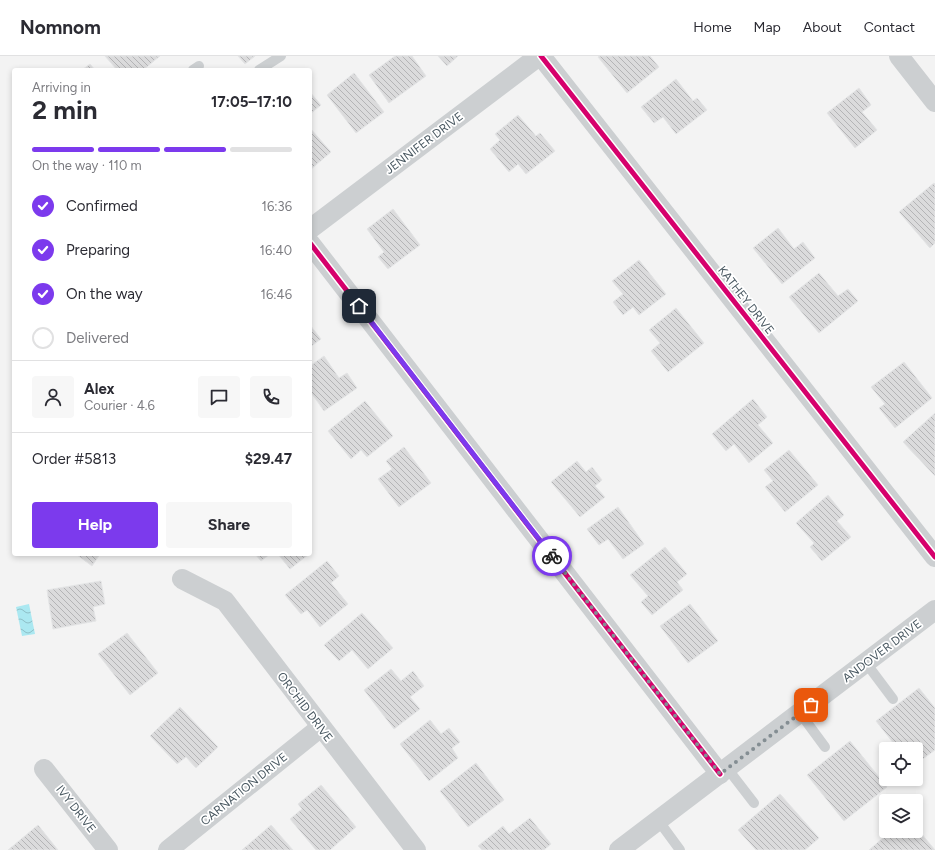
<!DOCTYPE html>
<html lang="en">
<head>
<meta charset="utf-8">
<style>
  body { margin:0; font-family:Figtree,sans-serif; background:#f7f7f7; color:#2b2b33; height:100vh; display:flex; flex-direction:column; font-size:15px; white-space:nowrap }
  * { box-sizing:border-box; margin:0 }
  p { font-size:13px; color:#7c7c81 }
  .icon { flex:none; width:22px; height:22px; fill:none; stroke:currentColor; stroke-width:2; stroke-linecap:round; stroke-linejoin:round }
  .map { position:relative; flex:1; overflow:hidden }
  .sheet { position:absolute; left:12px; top:12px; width:300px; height:488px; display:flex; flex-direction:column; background:#fff; border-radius:4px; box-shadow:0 2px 6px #0003 }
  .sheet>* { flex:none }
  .buttons { position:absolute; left:879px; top:686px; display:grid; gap:8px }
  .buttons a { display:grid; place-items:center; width:44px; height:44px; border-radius:4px; background:#fff; box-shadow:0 2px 6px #0003; font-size:20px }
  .pin { position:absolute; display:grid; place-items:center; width:34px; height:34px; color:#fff; margin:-17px; border-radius:8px; box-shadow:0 2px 6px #0006 }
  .courier { position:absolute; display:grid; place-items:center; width:40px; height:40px; margin:-20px; border:3px solid #7c3aed; border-radius:50%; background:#fff; color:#222; box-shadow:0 1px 5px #0007 }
  .headline em { font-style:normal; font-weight:700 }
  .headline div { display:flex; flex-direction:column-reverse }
  .headline { display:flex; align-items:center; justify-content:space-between; height:68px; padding:0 20px }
  h1 { font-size:26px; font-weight:700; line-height:30px }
  .bar { display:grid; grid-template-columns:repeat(4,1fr); gap:6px 4px; align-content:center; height:48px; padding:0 20px }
  .bar i { height:5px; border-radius:3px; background:#e1e1e2 }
  .bar .active { background:#7c3aed }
  .bar p { grid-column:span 4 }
  .line { display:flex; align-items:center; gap:10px; padding:0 20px; border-top:1px solid #e1e1e2 }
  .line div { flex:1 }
  .round { display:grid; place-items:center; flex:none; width:42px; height:42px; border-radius:4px; background:#f7f7f7 }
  ol { padding:0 20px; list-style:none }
  li { display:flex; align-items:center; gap:12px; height:44px }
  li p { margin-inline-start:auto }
  li .icon { padding:4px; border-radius:50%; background:#7c3aed; color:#fff; stroke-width:4 }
  li:last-child { color:#7c7c81 }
  li i { width:22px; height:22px; border:2px solid #e1e1e2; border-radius:50% }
  .cta { display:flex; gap:8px; margin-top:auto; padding:8px 20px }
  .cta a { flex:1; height:46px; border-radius:4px; background:#7c3aed; color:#fff; font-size:16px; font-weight:700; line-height:46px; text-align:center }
  .cta a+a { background:#f7f7f7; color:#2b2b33 }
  header { display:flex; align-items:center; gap:24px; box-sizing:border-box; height:56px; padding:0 20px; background:#fff; border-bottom:1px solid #e1e1e2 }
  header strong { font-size:19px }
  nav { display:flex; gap:22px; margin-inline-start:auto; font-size:14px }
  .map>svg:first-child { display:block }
</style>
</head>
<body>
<header>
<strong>Nomnom</strong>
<nav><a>Home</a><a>Map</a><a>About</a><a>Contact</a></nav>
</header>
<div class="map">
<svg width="935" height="794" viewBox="0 0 935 794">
  <defs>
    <pattern id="water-waves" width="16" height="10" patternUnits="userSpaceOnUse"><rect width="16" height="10" fill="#abe8f1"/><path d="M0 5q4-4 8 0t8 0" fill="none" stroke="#8dbfc7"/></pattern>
    <pattern id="building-back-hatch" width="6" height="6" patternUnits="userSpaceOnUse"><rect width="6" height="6" fill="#dbdbdc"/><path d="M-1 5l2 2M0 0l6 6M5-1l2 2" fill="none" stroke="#b4b4b6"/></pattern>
  </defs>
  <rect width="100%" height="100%" fill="#f3f3f3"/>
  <polygon fill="url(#water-waves)" points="29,548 35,578 22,580 16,551"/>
  <g fill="url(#building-back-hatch)" stroke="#e4e5e6">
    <polygon points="105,0 160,0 143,14 117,14"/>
    <polygon points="238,0 255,0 245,8"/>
    <polygon points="395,0 412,0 426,20 389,47 369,19"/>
    <polygon points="438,0 458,0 447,10"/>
    <polygon points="599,0 650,0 659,11 627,37 598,1"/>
    <polygon points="90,8 95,14 82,14"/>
    <polygon points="354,17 384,56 356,77 327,39"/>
    <polygon points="676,23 693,45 697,42 707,54 676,78 663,61 654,67 641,51"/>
    <polygon points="859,32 871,49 862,56 877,74 855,92 827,57"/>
    <polygon points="310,36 321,49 310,58"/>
    <polygon points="518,59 536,80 540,77 555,95 526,118 518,108 509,116 490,93 500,84 495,78"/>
    <polygon points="310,72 331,96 310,114"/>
    <polygon points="934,127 935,128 935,187 930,192 899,156"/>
    <polygon points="393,153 420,189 388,213 378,201 384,196 367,173"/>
    <polygon points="778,172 794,193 803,186 815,202 782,228 753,192"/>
    <polygon points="639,204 666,238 639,259 633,251 623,259 613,246 623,238 612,225"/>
    <polygon points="819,217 838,240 848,233 858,245 819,277 789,241"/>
    <polygon points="676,252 704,287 668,316 651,295 660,287 649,274"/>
    <polygon points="310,269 321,283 310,291"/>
    <polygon points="324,300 339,322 347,317 357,332 324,355 310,335 310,310"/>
    <polygon points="904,306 932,342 895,372 879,352 885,348 871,331"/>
    <polygon points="753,343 767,361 758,369 773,387 749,407 734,388 726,395 712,378"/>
    <polygon points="365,345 393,380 367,401 361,394 351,403 328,375"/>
    <polygon points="935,357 935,420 903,386"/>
    <polygon points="404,391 431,427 399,451 378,423 392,413 386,405"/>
    <polygon points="789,394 818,429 785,456 765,431 773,425 764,414"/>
    <polygon points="577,405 586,416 592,411 602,424 595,430 605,441 580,461 551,426"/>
    <polygon points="828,439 844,459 837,465 851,481 822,505 810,491 814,487 796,467"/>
    <polygon points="618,451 644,488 623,503 608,483 599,489 587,473"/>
    <polygon points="665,491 687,518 677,526 683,534 652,559 641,546 648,540 630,519"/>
    <polygon points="76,498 100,498 92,510"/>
    <polygon points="255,498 270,498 261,505"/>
    <polygon points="278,498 309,498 290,513"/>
    <polygon points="327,505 339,520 331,527 348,548 320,571 307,554 301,558 285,539"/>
    <polygon points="101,525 105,548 93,551 96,565 53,573 47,534"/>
    <polygon points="690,548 718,585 688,607 660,570"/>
    <polygon points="362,557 393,592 368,613 352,594 339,605 324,589"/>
    <polygon points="127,577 158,617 130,639 98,598"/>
    <polygon points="391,613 401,625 413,615 424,630 410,641 420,653 394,673 364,634"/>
    <polygon points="919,632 935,652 935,694 916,708 916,693 898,693 876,665"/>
    <polygon points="180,651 218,691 196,712 186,701 177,708 150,680"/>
    <polygon points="430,664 441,678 449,672 460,686 452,692 458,702 429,725 400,688"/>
    <polygon points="850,685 887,731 844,765 807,719"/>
    <polygon points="476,707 504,744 468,771 440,735"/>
    <polygon points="321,729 356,771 330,794 316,794 290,763 302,753 298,748"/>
    <polygon points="780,738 819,782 805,794 756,794 738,774"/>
    <polygon points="530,762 551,788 544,794 482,794 478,790 503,770 509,778"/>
    <polygon points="38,769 58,794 8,794"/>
    <polygon points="271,769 293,794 242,794"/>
    <polygon points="916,771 935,794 869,794 891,775 916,775"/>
  </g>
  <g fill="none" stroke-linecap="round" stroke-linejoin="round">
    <g stroke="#cccfd1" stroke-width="10">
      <polyline points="193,14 199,10"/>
      <polyline points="259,14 281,0"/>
      <polyline points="866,607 893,643"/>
      <polyline points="800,657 825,691"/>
      <polyline points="727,712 754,747"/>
      <polyline points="658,764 680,794"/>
    </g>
    <g stroke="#cccfd1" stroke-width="20">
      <polyline points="541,0 935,501"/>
      <polyline points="899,0 935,46"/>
      <polyline points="310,173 539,0"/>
      <polyline points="310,187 720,718"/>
      <polyline points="182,523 225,545 416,794"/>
      <polyline points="44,713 108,794"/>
      <polyline points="168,794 321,671"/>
      <polyline points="619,794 935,554"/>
    </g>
    <g stroke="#fff" stroke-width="8">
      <g id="cycleway">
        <polyline points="541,0 935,501"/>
        <polyline points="310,187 720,718"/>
      </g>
    </g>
    <use href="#cycleway" stroke="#d6006c" stroke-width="5"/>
  </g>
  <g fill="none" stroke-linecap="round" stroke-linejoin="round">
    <polyline stroke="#848e93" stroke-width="4" stroke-dasharray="0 7.2" points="552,500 720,718 811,649"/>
    <polyline stroke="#7c3aed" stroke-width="5" points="359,250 552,500"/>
  </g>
  <g text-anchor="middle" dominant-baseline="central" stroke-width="3.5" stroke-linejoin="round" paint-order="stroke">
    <g font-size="12" fill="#485760" stroke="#fff">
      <text transform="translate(424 87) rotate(-37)">JENNIFER DRIVE</text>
      <text transform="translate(746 244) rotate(52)">KATHEY DRIVE</text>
      <text transform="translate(882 595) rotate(-37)">ANDOVER DRIVE</text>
      <text transform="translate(305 651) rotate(53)">ORCHID DRIVE</text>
      <text transform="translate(244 733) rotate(-39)">CARNATION DRIVE</text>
      <text transform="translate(76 753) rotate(52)">IVY DRIVE</text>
    </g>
  </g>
</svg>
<div class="buttons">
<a><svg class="icon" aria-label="locate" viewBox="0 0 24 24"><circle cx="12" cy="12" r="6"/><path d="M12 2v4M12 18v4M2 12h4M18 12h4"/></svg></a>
<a><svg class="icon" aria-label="layers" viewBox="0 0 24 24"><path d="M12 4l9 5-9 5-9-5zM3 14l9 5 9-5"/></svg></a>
</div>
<div class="pin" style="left:811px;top:649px;background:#ea580c"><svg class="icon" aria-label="bag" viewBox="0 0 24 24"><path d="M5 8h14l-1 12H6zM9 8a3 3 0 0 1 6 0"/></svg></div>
<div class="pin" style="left:359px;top:250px;background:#1f2937"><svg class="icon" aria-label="home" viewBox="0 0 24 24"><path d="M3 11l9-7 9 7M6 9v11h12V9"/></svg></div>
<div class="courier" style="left:552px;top:500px"><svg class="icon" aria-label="bike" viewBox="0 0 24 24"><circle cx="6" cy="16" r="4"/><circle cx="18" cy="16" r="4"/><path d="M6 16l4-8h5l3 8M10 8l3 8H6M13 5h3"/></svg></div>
<section class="sheet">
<div class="headline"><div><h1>2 min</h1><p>Arriving in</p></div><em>17:05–17:10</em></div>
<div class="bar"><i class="active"></i><i class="active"></i><i class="active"></i><i></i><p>On the way · 110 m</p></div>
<ol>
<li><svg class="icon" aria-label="check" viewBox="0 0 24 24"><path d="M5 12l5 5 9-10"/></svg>Confirmed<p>16:36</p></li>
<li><svg class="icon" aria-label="check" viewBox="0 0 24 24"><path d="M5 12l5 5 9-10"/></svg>Preparing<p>16:40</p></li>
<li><svg class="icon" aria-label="check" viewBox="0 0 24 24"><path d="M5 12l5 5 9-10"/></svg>On the way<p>16:46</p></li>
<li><i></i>Delivered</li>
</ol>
<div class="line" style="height:72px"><a class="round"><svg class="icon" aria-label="person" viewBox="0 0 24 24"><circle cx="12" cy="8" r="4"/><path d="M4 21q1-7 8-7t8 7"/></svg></a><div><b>Alex</b><p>Courier · 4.6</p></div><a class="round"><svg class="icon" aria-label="chat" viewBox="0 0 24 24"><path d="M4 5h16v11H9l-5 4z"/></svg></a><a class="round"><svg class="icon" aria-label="phone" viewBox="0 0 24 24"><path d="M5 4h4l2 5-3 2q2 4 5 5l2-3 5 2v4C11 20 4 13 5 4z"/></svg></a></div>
<div class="line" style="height:52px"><div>Order #5813</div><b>$29.47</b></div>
<div class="cta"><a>Help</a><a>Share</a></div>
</section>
</div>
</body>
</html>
